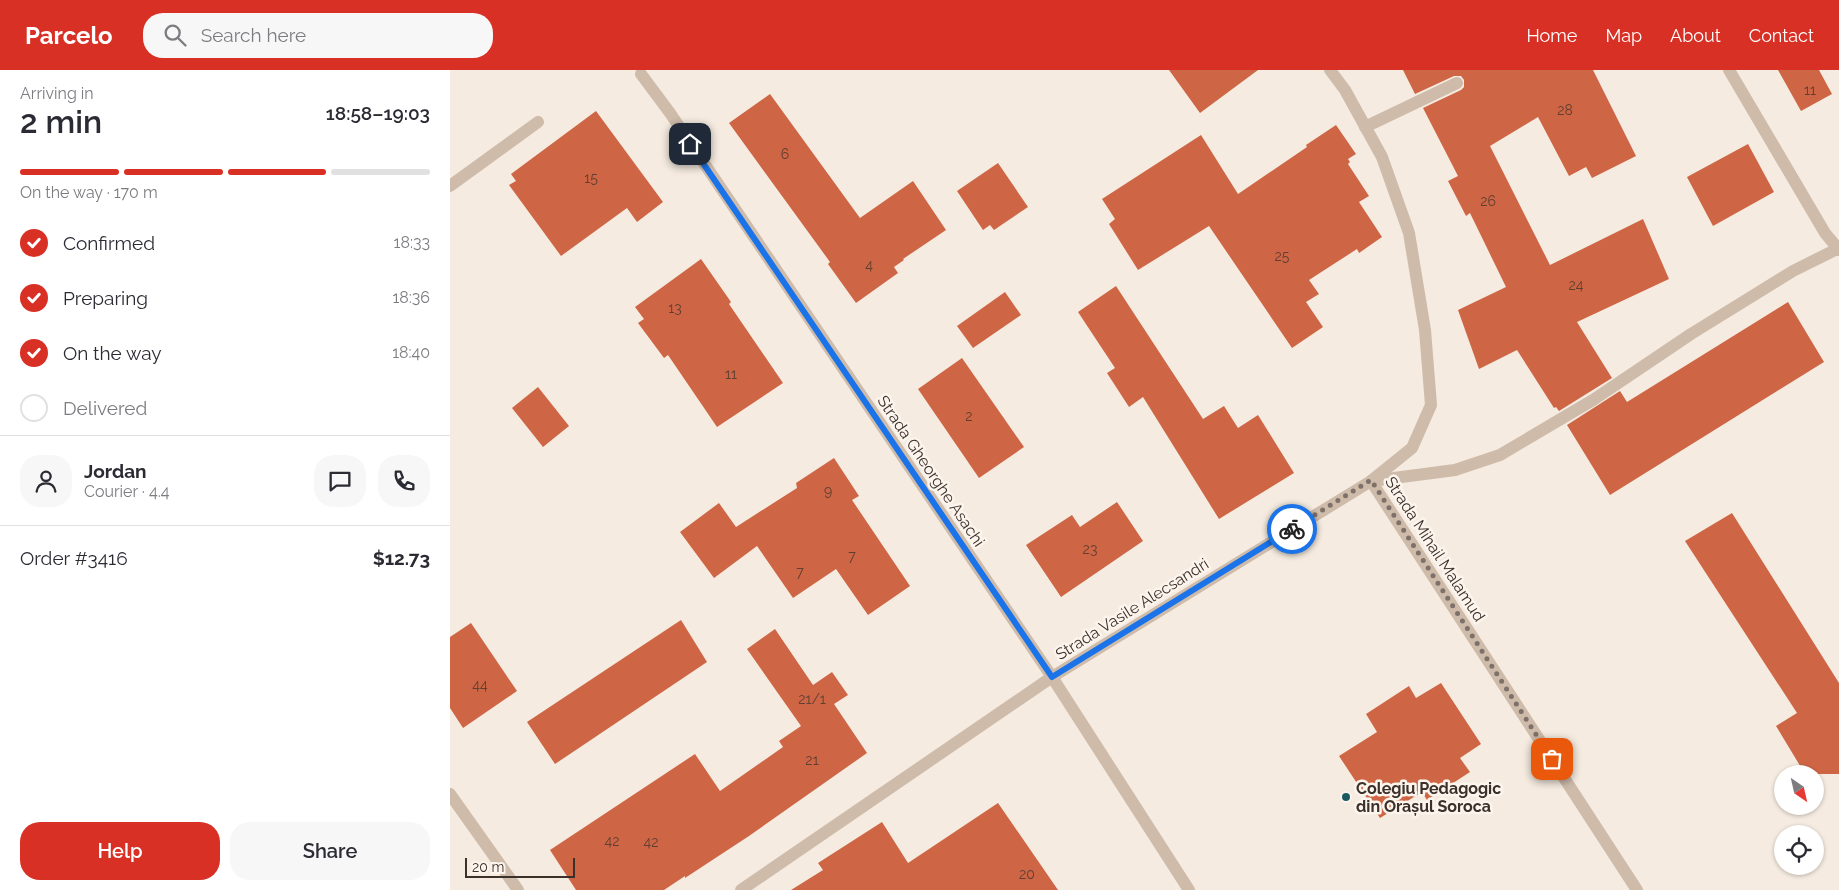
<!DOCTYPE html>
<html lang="en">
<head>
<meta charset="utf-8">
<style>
  body { margin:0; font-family:Raleway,sans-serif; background:#f7f7f7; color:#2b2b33; height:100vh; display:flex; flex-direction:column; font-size:19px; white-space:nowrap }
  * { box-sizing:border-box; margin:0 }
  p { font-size:16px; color:#7c7c81 }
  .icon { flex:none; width:28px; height:28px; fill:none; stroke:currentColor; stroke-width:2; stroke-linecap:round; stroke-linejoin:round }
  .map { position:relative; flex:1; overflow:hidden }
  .details { display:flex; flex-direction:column; background:#fff; width:450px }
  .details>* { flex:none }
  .needle { width:32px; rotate:146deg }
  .controls { position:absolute; left:1324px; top:695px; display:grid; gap:10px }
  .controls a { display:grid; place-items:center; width:50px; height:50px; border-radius:50%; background:#fff; box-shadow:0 1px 4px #0004; font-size:25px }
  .scale { position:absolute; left:15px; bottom:12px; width:110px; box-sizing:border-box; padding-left:5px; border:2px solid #3c302a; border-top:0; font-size:14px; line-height:18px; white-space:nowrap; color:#3c302a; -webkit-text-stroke:4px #fcf5ed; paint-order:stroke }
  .pin { position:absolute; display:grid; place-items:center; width:42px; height:42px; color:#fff; margin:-21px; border-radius:10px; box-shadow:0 2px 8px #0006 }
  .courier { position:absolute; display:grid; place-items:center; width:50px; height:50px; margin:-25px; border:4px solid #1a73e8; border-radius:50%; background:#fff; color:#222; box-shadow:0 1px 6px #0007 }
  .summary em { font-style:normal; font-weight:600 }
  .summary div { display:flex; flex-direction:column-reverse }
  .summary { display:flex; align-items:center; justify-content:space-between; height:85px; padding:0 20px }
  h1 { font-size:32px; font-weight:600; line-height:38px }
  .bar { display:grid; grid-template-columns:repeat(4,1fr); gap:8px 5px; align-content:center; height:60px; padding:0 20px }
  .bar i { height:6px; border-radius:4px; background:#e1e1e2 }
  .bar .active { background:#d93025 }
  .bar p { grid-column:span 4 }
  .line { display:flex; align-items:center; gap:12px; padding:0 20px; border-top:1px solid #e1e1e2 }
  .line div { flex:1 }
  .round { display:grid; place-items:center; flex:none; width:52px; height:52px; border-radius:20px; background:#f7f7f7 }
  ol { padding:0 20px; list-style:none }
  li { display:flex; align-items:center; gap:15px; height:55px }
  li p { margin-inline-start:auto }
  li .icon { padding:5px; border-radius:50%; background:#d93025; color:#fff; stroke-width:4 }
  li:last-child { color:#7c7c81 }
  li i { width:28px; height:28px; border:2px solid #e1e1e2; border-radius:50% }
  .button { display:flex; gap:10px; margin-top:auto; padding:10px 20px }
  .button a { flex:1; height:58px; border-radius:20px; background:#d93025; color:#fff; font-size:20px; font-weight:600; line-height:58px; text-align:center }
  .button a+a { background:#f7f7f7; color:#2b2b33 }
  header { display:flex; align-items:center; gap:30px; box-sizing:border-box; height:70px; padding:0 25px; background:#d93025; color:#fff }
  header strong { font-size:24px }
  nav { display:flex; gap:28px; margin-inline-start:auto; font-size:18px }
  .search { width:350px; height:45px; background:#f7f7f7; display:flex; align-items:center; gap:12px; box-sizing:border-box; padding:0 18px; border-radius:20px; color:#7c7c81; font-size:19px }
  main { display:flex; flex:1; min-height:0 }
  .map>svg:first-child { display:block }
</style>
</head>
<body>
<header>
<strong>Parcelo</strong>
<div class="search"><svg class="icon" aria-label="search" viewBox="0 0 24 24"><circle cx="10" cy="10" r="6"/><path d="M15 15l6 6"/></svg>Search here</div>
<nav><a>Home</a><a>Map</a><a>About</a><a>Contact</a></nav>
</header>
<main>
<section class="details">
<div class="summary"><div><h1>2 min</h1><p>Arriving in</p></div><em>18:58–19:03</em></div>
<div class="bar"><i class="active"></i><i class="active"></i><i class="active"></i><i></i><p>On the way · 170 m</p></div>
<ol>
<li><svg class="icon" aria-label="check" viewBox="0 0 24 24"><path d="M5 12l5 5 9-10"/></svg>Confirmed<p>18:33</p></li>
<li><svg class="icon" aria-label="check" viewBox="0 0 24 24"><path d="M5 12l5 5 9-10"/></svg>Preparing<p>18:36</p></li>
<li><svg class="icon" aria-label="check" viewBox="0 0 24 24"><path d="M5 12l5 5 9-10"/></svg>On the way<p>18:40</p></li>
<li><i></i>Delivered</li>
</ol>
<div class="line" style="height:90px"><a class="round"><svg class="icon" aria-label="person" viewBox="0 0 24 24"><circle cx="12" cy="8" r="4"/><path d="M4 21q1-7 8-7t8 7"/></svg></a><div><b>Jordan</b><p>Courier · 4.4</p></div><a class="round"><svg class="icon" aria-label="chat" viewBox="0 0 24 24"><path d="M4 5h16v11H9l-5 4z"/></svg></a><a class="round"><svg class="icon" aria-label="phone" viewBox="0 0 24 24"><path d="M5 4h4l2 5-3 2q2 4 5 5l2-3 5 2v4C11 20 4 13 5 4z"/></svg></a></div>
<div class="line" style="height:65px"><div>Order #3416</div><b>$12.73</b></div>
<div class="button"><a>Help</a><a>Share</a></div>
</section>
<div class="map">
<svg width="1389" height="820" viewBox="0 0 1389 820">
  <rect width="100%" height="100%" fill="#f5ebe0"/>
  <g fill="#ce6645">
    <polygon points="719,0 808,0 750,43"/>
    <polygon points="953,0 1143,0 1186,86 1142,108 1136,97 1119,106 1088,47 1040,76 1100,195 1193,149 1219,209 1127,252 1162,308 1109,341 1106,337 1104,338 1067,280 1029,299 1008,240 1056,217 1020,143 1016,146 998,111 1008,106 973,38 1011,20 1014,17 1014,10 1011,6 1004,6 965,24"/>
    <polygon points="1328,0 1369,0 1382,24 1351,41"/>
    <polygon points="320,24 410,148 463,111 496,160 453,189 454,190 444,197 448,203 406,233 378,194 380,192 279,53"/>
    <polygon points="146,41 213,132 187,152 177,138 111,186 59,115 66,111 61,104"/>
    <polygon points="886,55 906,84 898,89 900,92 898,94 919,126 909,132 932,167 909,183 907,179 859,210 869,224 856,232 873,257 842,278 759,156 688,200 659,154 665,149 652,129 751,65 788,124 857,77 856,75"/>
    <polygon points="1298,74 1324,122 1263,156 1237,107"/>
    <polygon points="548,93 578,137 544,160 540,155 533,160 507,121"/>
    <polygon points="251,189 281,232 279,234 333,313 267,357 218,285 214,288 188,253 194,249 185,237"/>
    <polygon points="666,216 753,349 774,336 788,358 808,345 844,403 769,449 693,327 679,337 657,303 665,298 628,242"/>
    <polygon points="555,222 571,245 523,278 507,256"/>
    <polygon points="1338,232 1374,292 1160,425 1117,355 1170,321 1177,332"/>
    <polygon points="512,288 574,377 529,408 468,319"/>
    <polygon points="88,317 119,356 93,377 62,338"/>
    <polygon points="384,388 409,426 402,430 460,516 418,545 386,499 343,528 307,476 264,508 230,462 269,433 286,457 347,418 346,413"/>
    <polygon points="667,432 693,471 611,527 576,475 622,445 630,457"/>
    <polygon points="1282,443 1389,613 1389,704 1355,704 1326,656 1347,643 1235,471"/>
    <polygon points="231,550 257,592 105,694 77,652"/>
    <polygon points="21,553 67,621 13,658 0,638 0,567"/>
    <polygon points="325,559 363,615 382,602 398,625 384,634 417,683 299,766 235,808 235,806 214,820 126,820 100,780 245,684 270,721 333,677 329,671 351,656 297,579"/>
    <polygon points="991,613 1031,674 1010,688 1020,702 977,730 972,722 930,748 889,686 927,662 916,644 959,616 966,628"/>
    <polygon points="548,733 608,820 341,820 373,800 368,793 432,752 458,793"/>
  </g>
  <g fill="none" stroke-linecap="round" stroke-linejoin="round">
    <g stroke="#cebbaa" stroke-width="12">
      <polyline points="880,0 895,20 932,87 959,163 975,260 981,335 962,378 921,411 1187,820"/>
      <polyline points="1279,0 1375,163 1389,180"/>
      <polyline points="191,4 220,43 602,607 739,820"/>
      <polyline points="915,57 1007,13"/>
      <polyline points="0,116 88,52"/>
      <polyline points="0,724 68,820"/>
      <polyline points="291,820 602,607 921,411 1005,400 1050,385 1143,330 1241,264 1343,201 1387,179"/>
    </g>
  </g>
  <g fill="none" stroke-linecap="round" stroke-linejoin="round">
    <polyline stroke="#7d716a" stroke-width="5" stroke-dasharray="0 9" points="842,459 921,410 1102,689"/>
    <polyline stroke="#1a73e8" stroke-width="6" points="240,74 602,607 842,459"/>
  </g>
  <circle fill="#1c5c61" stroke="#fcf5ed" stroke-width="2" cx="896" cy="727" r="5"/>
  <g text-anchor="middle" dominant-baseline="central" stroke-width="5" stroke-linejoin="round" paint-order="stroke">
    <g font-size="14" fill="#603e31">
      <text x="1360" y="20">11</text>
      <text x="1115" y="40">28</text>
      <text x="335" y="84">6</text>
      <text x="141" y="108">15</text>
      <text x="1038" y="131">26</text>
      <text x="832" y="186">25</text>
      <text x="419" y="195">4</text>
      <text x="1126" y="215">24</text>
      <text x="225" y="238">13</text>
      <text x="281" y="304">11</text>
      <text x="519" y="346">2</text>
      <text x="378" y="421">9</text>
      <text x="640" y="479">23</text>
      <text x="402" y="486">7</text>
      <text x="350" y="502">7</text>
      <text x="30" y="615">44</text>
      <text x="362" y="629">21/1</text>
      <text x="362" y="690">21</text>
      <text x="162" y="771">42</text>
      <text x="201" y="772">42</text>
      <text x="577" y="804">20</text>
    </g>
    <g font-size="16" fill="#3c302a" stroke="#fcf5ed">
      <text transform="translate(481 401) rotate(56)">Strada Gheorghe Asachi</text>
      <text transform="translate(985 479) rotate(57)">Strada Mihail Malamud</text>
      <text transform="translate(682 539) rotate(-32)">Strada Vasile Alecsandri</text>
    </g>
    <g font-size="16" font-weight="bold" fill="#3c302a" stroke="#fcf5ed" text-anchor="start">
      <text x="906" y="718">Colegiu Pedagogic<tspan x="906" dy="18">din Orașul Soroca</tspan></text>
    </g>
  </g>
</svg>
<div class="controls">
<a><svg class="needle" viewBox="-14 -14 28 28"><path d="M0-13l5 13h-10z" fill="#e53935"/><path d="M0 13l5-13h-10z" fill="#7c7c81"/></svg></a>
<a><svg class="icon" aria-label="locate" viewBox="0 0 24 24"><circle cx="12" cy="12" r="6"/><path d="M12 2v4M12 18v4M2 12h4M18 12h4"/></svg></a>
</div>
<div class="scale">20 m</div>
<div class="pin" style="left:1102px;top:689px;background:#ea580c"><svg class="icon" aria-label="bag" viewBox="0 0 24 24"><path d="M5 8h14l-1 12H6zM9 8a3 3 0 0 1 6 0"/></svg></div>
<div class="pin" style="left:240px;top:74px;background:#1f2937"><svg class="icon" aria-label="home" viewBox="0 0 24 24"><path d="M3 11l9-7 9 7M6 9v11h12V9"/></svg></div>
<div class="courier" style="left:842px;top:459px"><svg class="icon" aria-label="bike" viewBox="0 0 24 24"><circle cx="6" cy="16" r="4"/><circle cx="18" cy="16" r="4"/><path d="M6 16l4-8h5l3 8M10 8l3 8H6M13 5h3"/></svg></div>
</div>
</main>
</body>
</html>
